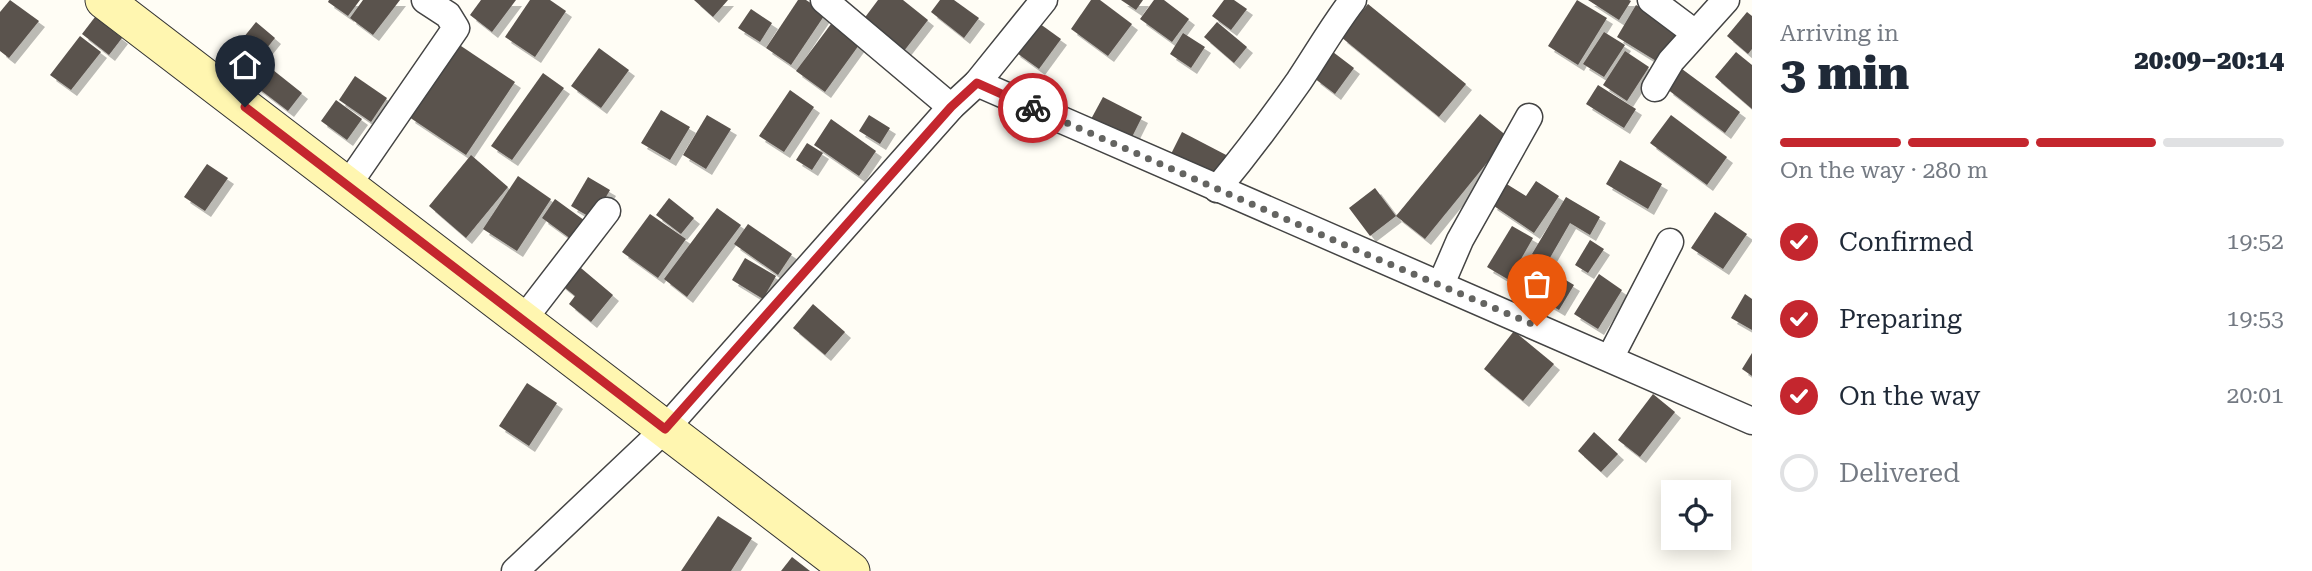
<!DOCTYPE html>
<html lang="en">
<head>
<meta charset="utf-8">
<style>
  body { margin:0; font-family:"Roboto Serif",serif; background:#f2f2f3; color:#1f2937; height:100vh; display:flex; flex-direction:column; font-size:26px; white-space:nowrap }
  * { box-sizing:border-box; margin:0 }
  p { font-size:23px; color:#747a83 }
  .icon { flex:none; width:38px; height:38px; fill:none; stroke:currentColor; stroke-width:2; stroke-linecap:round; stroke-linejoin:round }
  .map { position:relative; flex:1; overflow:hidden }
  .side { display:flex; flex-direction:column; background:#fff; width:560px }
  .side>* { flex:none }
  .fabs { position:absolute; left:1661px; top:480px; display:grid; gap:14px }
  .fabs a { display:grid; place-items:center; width:70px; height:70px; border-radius:0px; background:#fff; box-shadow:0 4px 18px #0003; font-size:35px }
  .pin { position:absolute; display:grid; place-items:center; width:60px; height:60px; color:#fff; margin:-72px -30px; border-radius:50% 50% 50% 0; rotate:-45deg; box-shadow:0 0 7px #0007 }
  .pin .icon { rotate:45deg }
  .courier { position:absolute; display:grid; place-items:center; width:70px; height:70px; margin:-35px; border:5px solid #c4262e; border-radius:50%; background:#fff; color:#222; box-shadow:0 2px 9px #0007 }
  .headline em { font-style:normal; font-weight:800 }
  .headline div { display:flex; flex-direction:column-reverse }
  .headline { display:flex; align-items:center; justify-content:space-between; height:119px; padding:0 28px }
  h1 { font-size:46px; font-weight:800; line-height:52px }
  .bar { display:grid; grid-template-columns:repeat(4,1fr); gap:10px 7px; align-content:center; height:84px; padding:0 28px }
  .bar i { height:9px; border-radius:5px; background:#e0e1e3 }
  .bar .current { background:#c4262e }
  .bar p { grid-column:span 4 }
  ol { padding:0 28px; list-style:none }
  li { display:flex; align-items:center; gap:21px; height:77px }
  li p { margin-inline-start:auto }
  li .icon { padding:7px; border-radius:50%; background:#c4262e; color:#fff; stroke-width:4 }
  li:last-child { color:#747a83 }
  li i { width:38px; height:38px; border:4px solid #e0e1e3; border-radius:50% }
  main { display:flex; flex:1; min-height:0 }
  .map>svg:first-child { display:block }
</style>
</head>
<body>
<main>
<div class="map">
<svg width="1752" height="571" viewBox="0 0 1752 571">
  <defs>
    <filter id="shadow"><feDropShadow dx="6" dy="6" stdDeviation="0" flood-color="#0004"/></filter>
  </defs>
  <rect width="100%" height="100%" fill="#fffdf5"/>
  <g fill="#5a524d" filter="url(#shadow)">
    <polygon points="10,0 39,21 9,58 0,51 0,12"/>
    <polygon points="329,0 360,0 348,16 328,2"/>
    <polygon points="363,0 400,0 373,35 350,18"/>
    <polygon points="481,0 516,0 492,32 470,15"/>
    <polygon points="530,0 550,0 566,11 535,57 505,37"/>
    <polygon points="694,0 728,0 713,17"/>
    <polygon points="798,0 806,0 826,13 791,65 766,48"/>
    <polygon points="878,0 903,0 928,20 897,60 857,28"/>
    <polygon points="940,0 954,0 979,18 964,38 931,12"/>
    <polygon points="1091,0 1100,0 1132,24 1108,56 1071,29"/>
    <polygon points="1121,0 1143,0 1136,10"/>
    <polygon points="1154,0 1164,0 1189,19 1172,42 1140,19"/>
    <polygon points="1224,0 1234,0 1247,9 1231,30 1212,16"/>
    <polygon points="1577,0 1607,18 1578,65 1548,46"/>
    <polygon points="1588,0 1629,0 1631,1 1619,20"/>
    <polygon points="1368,4 1466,84 1439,117 1341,37"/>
    <polygon points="1636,5 1681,32 1661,64 1617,37"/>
    <polygon points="751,9 772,23 760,42 738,28"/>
    <polygon points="1747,12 1752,16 1752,49 1748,54 1727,36"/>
    <polygon points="95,17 122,38 109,55 82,34"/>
    <polygon points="1036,21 1061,39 1039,69 1014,51"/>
    <polygon points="256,22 275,38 246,74 227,58"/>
    <polygon points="1217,22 1247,47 1234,63 1204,37"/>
    <polygon points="831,24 859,45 825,92 796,71"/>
    <polygon points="1604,32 1625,45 1604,77 1583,64"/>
    <polygon points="1183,33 1205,47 1191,68 1170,54"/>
    <polygon points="80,36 101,52 71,90 50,75"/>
    <polygon points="458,44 515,82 466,155 409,117"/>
    <polygon points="599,48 629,70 601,108 571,86"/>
    <polygon points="1625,51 1649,67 1627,101 1603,85"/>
    <polygon points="1333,52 1354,68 1335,94 1314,78"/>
    <polygon points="1736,52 1752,65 1752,109 1715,77"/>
    <polygon points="268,66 302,93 288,111 254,85"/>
    <polygon points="1682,69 1740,112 1725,133 1667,89"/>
    <polygon points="543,73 564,88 512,160 491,146"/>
    <polygon points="355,76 387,98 371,122 339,100"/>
    <polygon points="1598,85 1636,109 1624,128 1586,104"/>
    <polygon points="790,90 814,107 784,152 759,136"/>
    <polygon points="1103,97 1142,117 1130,141 1090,121"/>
    <polygon points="336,100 362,119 347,140 321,121"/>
    <polygon points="661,110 690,127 670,160 641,143"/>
    <polygon points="1480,114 1508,137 1425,239 1396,216"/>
    <polygon points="707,115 731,129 706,169 683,155"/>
    <polygon points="869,115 890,128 880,144 859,131"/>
    <polygon points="1671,115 1727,157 1707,185 1650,143"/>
    <polygon points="831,119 876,151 859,176 814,145"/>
    <polygon points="1182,132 1230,157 1218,179 1171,154"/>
    <polygon points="807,143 823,153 812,170 796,160"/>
    <polygon points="471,155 508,187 466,238 429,206"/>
    <polygon points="1620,160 1662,184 1648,209 1606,184"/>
    <polygon points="207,164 228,178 205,211 184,197"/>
    <polygon points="518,176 551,199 517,251 483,229"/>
    <polygon points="588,177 610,190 593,219 571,206"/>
    <polygon points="1536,181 1559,196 1534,233 1491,204 1505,183 1526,196"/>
    <polygon points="1375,188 1396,216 1370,236 1349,208"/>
    <polygon points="1566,197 1600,217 1590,235 1570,223 1547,263 1532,254"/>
    <polygon points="669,198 694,218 681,234 656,215"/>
    <polygon points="555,199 588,223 575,242 542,218"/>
    <polygon points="717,208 741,225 687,297 664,279"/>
    <polygon points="1715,212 1747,234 1723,269 1691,248"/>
    <polygon points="650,214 686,239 658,278 622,252"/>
    <polygon points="748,224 792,254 778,275 734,244"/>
    <polygon points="1512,226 1533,238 1509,280 1487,267"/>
    <polygon points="1590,240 1604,249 1588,273 1575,265"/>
    <polygon points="745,258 776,276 763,299 732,280"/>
    <polygon points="1536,262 1574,285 1559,310 1520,287"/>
    <polygon points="575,263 613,295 591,322 569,304 575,296 559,283"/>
    <polygon points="1599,274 1622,290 1598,329 1574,314"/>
    <polygon points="1745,294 1752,299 1752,330 1731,318"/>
    <polygon points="813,304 845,332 825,355 793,328"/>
    <polygon points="1514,331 1554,364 1523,401 1484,369"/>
    <polygon points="1752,353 1752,376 1742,369"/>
    <polygon points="527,383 557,403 529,446 499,426"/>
    <polygon points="1653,394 1675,412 1640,457 1618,440"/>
    <polygon points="1594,432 1618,454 1601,472 1578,451"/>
    <polygon points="718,516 752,538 731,571 681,571"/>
    <polygon points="792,557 810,571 781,571"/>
  </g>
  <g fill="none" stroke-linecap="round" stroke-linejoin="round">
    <g stroke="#444" stroke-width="29">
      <g id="street">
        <polyline points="824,0 951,107"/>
        <polyline points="1651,0 1695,33"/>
        <polyline points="977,83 1752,421"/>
        <polyline points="1655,88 1671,61 1726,0"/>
        <polyline points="347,186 456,28 448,15 425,0"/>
        <path d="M1217,189C1246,154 1273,118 1299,81C1317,54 1333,26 1353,0"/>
        <polyline points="1441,284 1460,240 1529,117"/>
        <polyline points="523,320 607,211"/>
        <polyline points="1610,358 1670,242"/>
        <polyline points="515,571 665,429 951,107 977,83 1044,0"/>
      </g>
    </g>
    <g stroke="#333" stroke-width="39">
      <polyline id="secondary" points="104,0 851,571"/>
    </g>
    <use href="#street" stroke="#fff" stroke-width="26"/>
    <use href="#secondary" stroke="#fff6b0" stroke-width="37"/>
  </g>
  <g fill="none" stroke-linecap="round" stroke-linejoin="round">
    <polyline stroke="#646461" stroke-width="7" stroke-dasharray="0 12.6" points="1033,108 1354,249 1537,326"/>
    <polyline stroke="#c4262e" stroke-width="9" points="245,107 665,429 951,107 977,83 1033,108"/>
  </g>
</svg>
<div class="fabs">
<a><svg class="icon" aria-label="locate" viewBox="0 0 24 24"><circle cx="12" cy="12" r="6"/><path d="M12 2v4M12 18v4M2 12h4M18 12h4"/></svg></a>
</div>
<div class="pin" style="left:1537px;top:326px;background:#ea580c"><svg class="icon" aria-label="bag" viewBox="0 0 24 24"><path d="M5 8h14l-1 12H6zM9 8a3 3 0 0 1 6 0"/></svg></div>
<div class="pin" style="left:245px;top:107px;background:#1f2937"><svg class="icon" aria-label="home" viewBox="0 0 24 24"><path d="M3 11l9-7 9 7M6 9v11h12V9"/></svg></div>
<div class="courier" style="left:1033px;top:108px"><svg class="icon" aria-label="bike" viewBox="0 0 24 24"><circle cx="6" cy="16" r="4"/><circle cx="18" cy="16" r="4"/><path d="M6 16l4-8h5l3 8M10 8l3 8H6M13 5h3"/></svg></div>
</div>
<section class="side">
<div class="headline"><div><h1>3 min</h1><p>Arriving in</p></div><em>20:09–20:14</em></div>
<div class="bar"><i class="current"></i><i class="current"></i><i class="current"></i><i></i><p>On the way · 280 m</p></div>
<ol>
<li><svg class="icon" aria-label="check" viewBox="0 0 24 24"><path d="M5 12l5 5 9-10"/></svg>Confirmed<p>19:52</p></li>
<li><svg class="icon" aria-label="check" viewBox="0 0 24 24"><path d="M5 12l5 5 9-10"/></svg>Preparing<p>19:53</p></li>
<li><svg class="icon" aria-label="check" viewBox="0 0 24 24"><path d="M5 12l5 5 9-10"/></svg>On the way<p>20:01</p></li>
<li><i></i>Delivered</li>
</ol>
</section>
</main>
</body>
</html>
